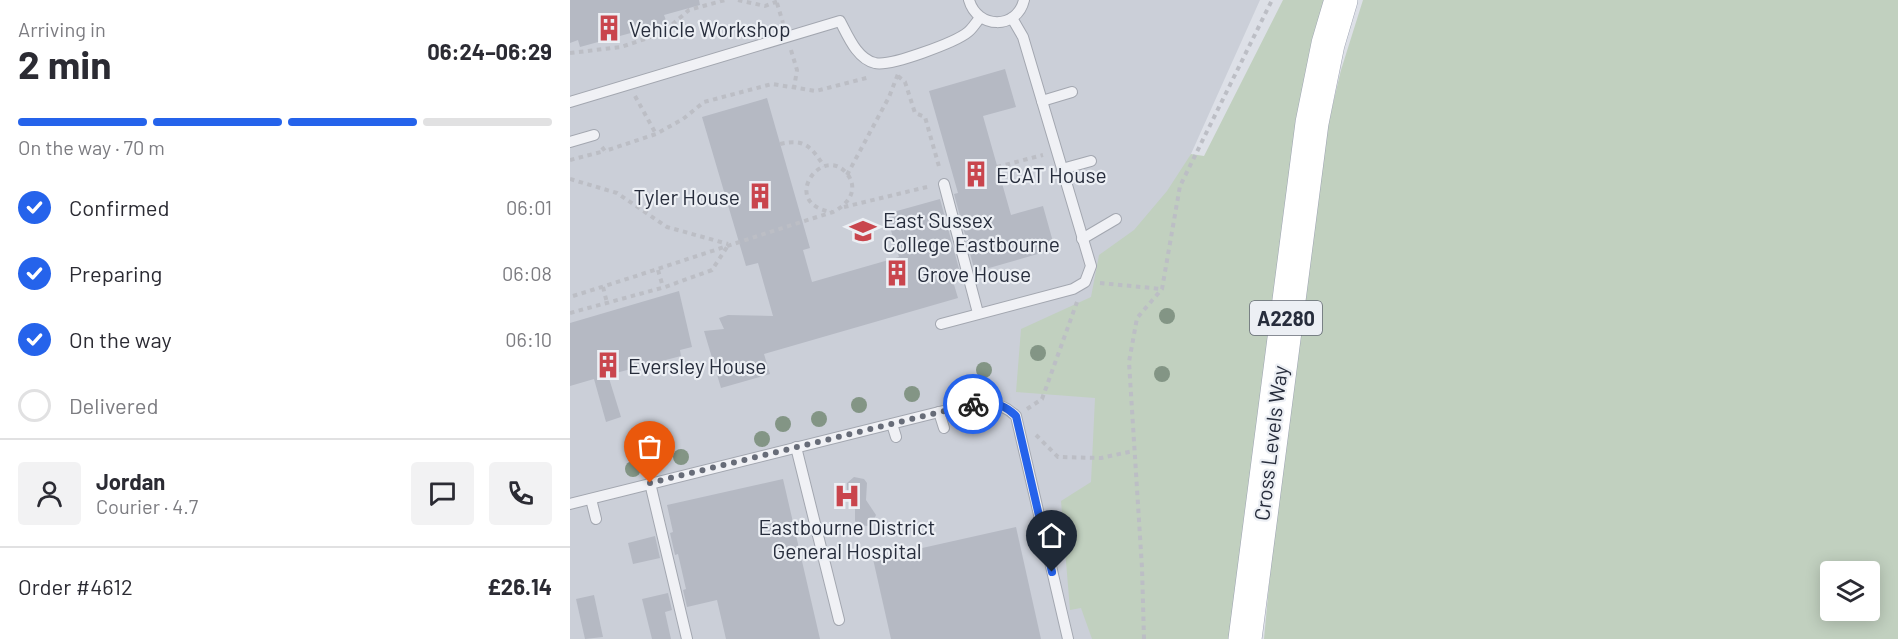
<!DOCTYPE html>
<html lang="en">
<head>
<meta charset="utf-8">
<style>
  body { margin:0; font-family:Barlow,sans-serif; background:#f2f2f3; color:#2b2b33; height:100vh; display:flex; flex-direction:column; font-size:22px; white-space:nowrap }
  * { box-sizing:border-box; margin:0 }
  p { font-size:20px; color:#7c7c81 }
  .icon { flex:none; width:33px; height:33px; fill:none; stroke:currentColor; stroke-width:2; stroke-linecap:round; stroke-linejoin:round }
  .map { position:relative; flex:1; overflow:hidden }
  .drawer { display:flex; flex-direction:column; background:#fff; width:570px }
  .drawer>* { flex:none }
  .fabs { position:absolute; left:1250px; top:561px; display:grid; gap:12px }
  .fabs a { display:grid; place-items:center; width:60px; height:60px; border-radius:6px; background:#fff; box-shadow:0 3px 15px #0003; font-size:30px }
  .pin { position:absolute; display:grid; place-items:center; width:51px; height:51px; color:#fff; margin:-62px -26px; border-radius:50% 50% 50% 0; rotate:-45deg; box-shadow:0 0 6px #0007 }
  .pin .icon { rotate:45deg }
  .courier { position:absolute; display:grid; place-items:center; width:60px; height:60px; margin:-30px; border:4px solid #2563eb; border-radius:50%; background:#fff; color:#222; box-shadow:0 2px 8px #0007 }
  .headline em { font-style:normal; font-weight:700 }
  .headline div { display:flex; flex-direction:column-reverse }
  .headline { display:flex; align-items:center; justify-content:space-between; height:102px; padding:0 18px }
  h1 { font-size:39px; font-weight:700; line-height:45px }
  .bar { display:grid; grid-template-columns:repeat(4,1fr); gap:9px 6px; align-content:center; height:72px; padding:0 18px }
  .bar i { height:8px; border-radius:4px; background:#e1e1e2 }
  .bar .current { background:#2563eb }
  .bar p { grid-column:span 4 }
  .line { display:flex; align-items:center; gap:15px; padding:0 18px; border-top:2px solid #e1e1e2 }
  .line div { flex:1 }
  .round { display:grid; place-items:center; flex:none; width:63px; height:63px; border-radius:6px; background:#f2f2f3 }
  ol { padding:0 18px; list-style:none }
  li { display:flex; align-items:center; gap:18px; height:66px }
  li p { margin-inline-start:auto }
  li .icon { padding:6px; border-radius:50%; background:#2563eb; color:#fff; stroke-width:4 }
  li:last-child { color:#7c7c81 }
  li i { width:33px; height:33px; border:3px solid #e1e1e2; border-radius:50% }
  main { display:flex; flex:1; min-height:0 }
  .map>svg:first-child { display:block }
</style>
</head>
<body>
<main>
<section class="drawer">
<div class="headline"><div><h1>2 min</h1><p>Arriving in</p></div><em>06:24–06:29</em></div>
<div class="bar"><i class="current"></i><i class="current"></i><i class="current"></i><i></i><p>On the way · 70 m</p></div>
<ol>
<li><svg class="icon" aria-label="check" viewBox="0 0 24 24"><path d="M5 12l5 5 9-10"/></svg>Confirmed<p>06:01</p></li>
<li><svg class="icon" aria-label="check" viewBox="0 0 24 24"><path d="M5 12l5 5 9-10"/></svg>Preparing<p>06:08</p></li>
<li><svg class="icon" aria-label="check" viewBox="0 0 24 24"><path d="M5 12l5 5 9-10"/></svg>On the way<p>06:10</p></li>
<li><i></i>Delivered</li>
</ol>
<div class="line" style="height:108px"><a class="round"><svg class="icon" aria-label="person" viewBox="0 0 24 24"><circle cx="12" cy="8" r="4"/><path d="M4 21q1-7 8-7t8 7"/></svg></a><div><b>Jordan</b><p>Courier · 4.7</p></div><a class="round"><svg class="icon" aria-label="chat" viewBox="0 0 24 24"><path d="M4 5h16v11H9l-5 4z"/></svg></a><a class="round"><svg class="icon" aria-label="phone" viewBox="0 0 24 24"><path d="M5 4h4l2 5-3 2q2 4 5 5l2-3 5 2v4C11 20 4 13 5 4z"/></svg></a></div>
<div class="line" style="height:78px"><div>Order #4612</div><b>£26.14</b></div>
</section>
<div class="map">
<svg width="1328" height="639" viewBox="0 0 1328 639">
  <rect width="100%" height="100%" fill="#dde0e7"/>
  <polygon fill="#cbcfd8" points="0,0 690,0 552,308 556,639 0,639"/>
  <g fill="#c1d0bf" fill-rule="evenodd">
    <polygon points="713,0 755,0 662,639 522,639 511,608 500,610 491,501 521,482 525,398 446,392 451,329 521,297 529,255 564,230 597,191 621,154 634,156"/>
    <path d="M793,0H1328V639H694L705,520L748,167L771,70ZM1260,572H1299V610H1260Z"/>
  </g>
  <g fill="#b5b9c3">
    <polygon points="0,0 129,0 130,5 94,15 97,23 10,47 8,40 0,43"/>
    <polygon points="435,69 446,107 413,116 441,215 473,206 485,249 405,272 384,194 388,193 359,91"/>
    <polygon points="197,98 240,248 233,250 242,282 329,257 316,214 370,199 391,276 382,278 388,298 194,354 200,374 151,388 134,331 154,329 149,318 158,315 203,316 188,263 176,266 132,117"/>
    <polygon points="109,291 122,347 110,350 111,356 38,375 51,417 36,422 24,379 0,386 0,323"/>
    <polygon points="284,477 294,479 297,483 296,500 306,515 302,524 297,526 288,524 285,521 285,503 277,494 277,483"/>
    <polygon points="213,479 250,639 156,639 147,600 117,607 113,590 116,589 108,554 105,555 100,533 103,532 97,505"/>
    <polygon points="446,527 471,639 321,639 303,559"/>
    <polygon points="85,536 90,558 63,564 58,543"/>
    <polygon points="98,593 102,610 95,612 101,639 82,639 72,599"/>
    <polygon points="24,595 33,637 15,639 6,599"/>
  </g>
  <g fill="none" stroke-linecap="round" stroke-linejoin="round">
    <g stroke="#a3a7b0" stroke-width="12">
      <g id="lane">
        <path d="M399,0C407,29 447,30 454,0"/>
        <polyline points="472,101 502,92"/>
        <path d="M0,102L270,21C278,36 287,59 305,63C320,67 386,42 398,32C403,28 406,22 410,18"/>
        <polyline points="0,142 24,135"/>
        <polyline points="492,169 521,161"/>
        <polyline points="374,184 408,313"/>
        <polyline points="512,239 546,219"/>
        <polyline points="371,324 503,289 515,282 521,266 453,37 442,18"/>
        <polyline points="369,412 374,428"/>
        <polyline points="322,424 326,437"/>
        <polyline points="226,447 269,620"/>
        <polyline points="80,483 117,639"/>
        <polyline points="21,499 26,519"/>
        <path d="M0,504L369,412C396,406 424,394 446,416L498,639"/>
      </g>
    </g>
    <g stroke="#9da3b2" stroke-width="34">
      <polyline id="primary" points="675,639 742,123 758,44 771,0"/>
    </g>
    <g stroke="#bcbec5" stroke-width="4" stroke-dasharray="4.5 4.5" stroke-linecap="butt">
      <polyline points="168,0 195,6 211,0"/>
      <polyline points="207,3 213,23"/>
      <polyline points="221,50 227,70 224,88"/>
      <polyline points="0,53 51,47 78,38 97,29 119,10 155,0"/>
      <polyline points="328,76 335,82 345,113 355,117 370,170"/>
      <polyline points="65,96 86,134"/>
      <path d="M210,144C235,138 241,147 254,166"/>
      <polyline points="32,147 35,151 86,134 113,119 134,102 202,84 246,91 300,77"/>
      <polyline points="0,160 35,151"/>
      <polyline points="427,167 473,155"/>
      <polyline points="277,175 319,97 328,74"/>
      <polyline points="0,179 47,193 97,227 158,244"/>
      <polyline points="274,207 361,186"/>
      <polyline points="88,270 93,287"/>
      <polyline points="530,283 592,289"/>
      <polyline points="33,287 37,303"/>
      <path d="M3,296C90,269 176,239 263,212C277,205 289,191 278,175C253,141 207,205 263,212"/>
      <polyline points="0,313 95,287 142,270 159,244"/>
      <polyline points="457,409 472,399 507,302"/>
      <polyline points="466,435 488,457 531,458 563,451"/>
      <polyline points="574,639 572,568 559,362 567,318 592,289 610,186 702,0"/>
    </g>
    <use href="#lane" stroke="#f0f1f5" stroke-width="10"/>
    <use href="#primary" stroke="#fff" stroke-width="33"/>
  </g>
  <g fill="#839585">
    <circle cx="597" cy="316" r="8"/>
    <circle cx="468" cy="353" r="8"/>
    <circle cx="414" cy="370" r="8"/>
    <circle cx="592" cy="374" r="8"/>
    <circle cx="342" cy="394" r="8"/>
    <circle cx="289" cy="405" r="8"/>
    <circle cx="249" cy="419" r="8"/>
    <circle cx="213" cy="424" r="8"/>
    <circle cx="192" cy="439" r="8"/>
    <circle cx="111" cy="457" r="8"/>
    <circle cx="63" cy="469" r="8"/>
  </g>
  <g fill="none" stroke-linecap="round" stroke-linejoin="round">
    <polyline stroke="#676c78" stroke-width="6" stroke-dasharray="0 10.8" points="80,483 403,404"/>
    <path stroke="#2563eb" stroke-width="8" d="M403,404C420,400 434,404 446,416L482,572"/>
  </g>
  <defs>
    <g id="building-bare" transform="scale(2.07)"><path d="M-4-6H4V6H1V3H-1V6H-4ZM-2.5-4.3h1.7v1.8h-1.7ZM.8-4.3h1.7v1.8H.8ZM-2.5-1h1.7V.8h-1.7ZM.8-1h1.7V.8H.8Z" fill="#c9454d" stroke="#eceff4" stroke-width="2.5" paint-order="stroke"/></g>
    <g id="university-bare" transform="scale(2.07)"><path d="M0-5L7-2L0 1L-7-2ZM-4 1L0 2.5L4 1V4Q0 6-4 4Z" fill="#c9454d" stroke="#eceff4" stroke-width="2.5" paint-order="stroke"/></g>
    <g id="hospital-bare" transform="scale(2.07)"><path d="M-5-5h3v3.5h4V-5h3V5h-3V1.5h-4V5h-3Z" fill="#c9454d" stroke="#eceff4" stroke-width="2.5" paint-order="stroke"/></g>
  </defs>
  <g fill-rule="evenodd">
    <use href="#building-bare" x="39" y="28"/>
    <use href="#building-bare" x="406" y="174"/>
    <use href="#building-bare" x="190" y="196"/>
    <use href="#university-bare" x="293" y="231"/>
    <use href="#building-bare" x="327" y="273"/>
    <use href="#building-bare" x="38" y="365"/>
    <use href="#hospital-bare" x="277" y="496"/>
  </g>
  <g text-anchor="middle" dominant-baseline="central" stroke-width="4.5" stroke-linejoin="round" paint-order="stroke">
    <rect fill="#eceff4" stroke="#626773" stroke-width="1.5" x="680" y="301" width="72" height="34" rx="4.5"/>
    <g font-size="20" font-weight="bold" fill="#272d3c">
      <text x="716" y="318">A2280</text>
    </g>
    <g font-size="21" fill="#272d3c" stroke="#eceff4" text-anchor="start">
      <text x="59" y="28">Vehicle Workshop</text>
      <text x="426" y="174">ECAT House</text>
      <text x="170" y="196" text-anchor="end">Tyler House</text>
      <text x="313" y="219">East Sussex<tspan x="313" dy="24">College Eastbourne</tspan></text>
      <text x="347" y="273">Grove House</text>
      <text x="58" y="365">Eversley House</text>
      <text x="277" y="526" text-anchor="middle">Eastbourne District<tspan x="277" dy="24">General Hospital</tspan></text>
    </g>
    <g font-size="21" fill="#272d3c" stroke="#eceff4">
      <text transform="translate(700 443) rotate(-83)">Cross Levels Way</text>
    </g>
  </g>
</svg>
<div class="fabs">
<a><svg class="icon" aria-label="layers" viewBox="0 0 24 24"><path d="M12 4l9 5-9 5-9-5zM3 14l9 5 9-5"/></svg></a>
</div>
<div class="pin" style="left:80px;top:483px;background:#ea580c"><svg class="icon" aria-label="bag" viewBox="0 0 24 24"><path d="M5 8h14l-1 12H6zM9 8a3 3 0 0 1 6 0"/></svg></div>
<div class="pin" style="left:482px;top:572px;background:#1f2937"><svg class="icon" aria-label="home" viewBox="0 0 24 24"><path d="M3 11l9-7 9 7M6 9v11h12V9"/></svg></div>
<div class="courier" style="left:403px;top:404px"><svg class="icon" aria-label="bike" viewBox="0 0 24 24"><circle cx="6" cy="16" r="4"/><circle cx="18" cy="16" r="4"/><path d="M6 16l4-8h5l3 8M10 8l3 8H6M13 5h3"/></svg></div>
</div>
</main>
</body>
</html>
